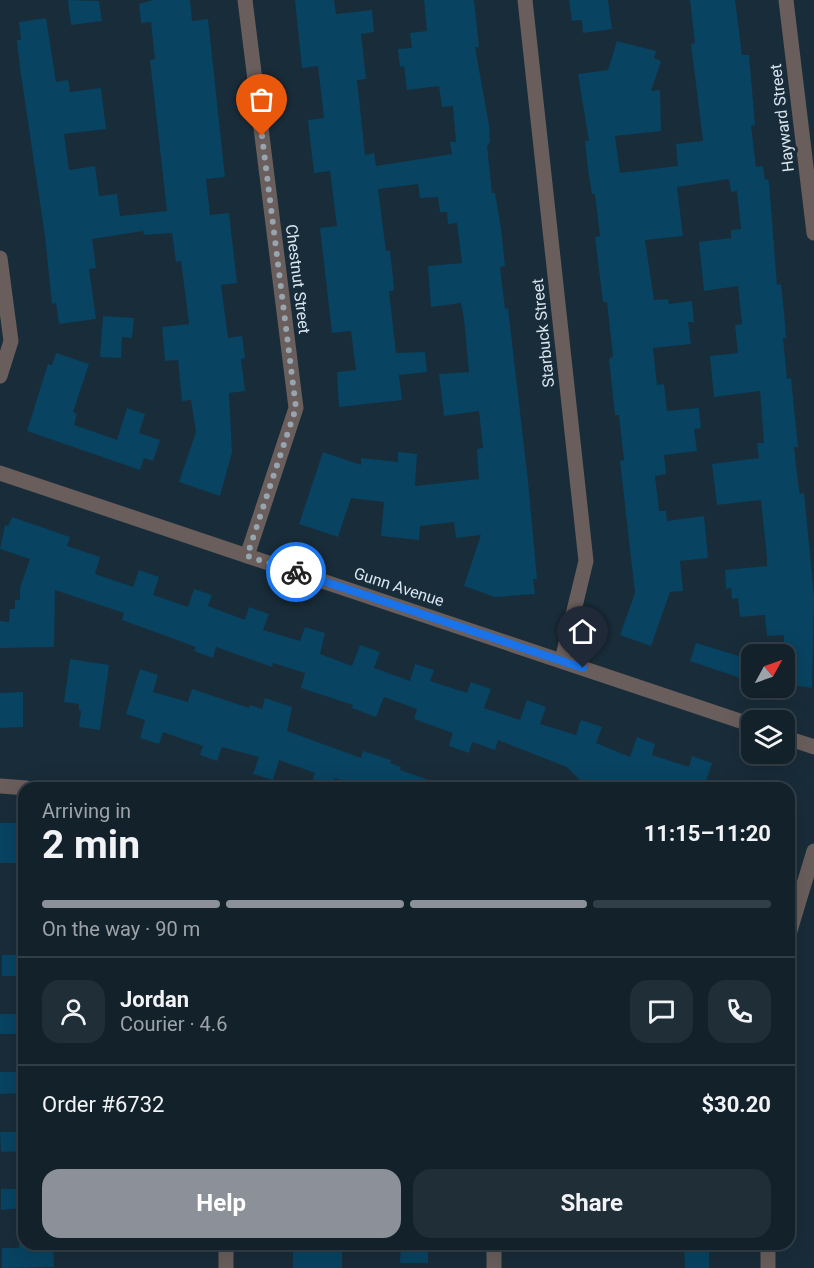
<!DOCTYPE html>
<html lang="en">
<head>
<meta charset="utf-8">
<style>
  body { margin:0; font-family:Roboto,sans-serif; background:#202e37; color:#f1f3f6; height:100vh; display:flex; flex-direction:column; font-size:22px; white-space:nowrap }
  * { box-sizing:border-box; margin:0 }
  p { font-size:20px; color:#9da3a9 }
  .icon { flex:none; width:33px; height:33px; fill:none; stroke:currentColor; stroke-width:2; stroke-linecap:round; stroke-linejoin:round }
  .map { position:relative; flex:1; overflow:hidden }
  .side { position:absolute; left:18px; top:782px; width:777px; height:468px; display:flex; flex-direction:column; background:#13212b; border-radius:18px; box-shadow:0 6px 24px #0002,0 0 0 2px #323e47 }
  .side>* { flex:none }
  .needle { width:39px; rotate:50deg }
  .fabs { position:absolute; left:741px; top:644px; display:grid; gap:12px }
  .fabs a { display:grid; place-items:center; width:54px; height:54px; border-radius:12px; background:#13212b; box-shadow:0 6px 24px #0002,0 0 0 2px #323e47; font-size:30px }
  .pin { position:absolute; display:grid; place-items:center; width:51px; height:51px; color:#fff; margin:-62px -26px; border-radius:50% 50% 50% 0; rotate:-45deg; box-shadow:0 0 6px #0007 }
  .pin .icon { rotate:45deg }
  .courier { position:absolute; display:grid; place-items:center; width:60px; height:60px; margin:-30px; border:4px solid #1a73e8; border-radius:50%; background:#fff; color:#222; box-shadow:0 2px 8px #0007 }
  .overview em { font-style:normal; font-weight:700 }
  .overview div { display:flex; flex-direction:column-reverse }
  .overview { display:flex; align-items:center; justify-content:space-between; height:102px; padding:0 24px }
  h1 { font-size:39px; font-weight:700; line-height:45px }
  .bar { display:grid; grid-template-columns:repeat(4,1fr); gap:9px 6px; align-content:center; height:72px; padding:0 24px }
  .bar i { height:8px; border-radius:4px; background:#323e47 }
  .bar .on { background:#8c9099 }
  .bar p { grid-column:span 4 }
  .line { display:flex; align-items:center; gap:15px; padding:0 24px; border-top:2px solid #323e47 }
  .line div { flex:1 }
  .round { display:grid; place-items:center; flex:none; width:63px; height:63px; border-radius:18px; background:#202e37 }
  .cta { display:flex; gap:12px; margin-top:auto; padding:12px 24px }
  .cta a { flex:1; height:69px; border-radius:18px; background:#8c9099; color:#fff; font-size:24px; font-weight:700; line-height:69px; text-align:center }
  .cta a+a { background:#202e37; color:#f1f3f6 }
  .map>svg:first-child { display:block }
</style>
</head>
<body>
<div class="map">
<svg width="814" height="1268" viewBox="0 0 814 1268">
  <rect width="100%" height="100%" fill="#192c39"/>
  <g fill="#084361">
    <polygon points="68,0 99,1 102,21 71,25"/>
    <polygon points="153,0 190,0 192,21 208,19 225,177 206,179 210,215 229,213 237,283 221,285 228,338 242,336 245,358 241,359 245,391 229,393 232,452 220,496 179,482 196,432 191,400 182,401 178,360 165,361 162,327 189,324 181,261 176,262 172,233 144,235 143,231 92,239 96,268 89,269 96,319 59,324 56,303 52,304 45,236 20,68 17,40 21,40 19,22 46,18 56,82 68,80 70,92 101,88 106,129 64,134 69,170 95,166 99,196 117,194 120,216 167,211 150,60 155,59 151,22 141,23 139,4"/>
    <polygon points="295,0 334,0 336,14 372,10 374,32 361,34 366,79 357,80 365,155 374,153 376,166 452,154 450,142 456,142 453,106 442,107 439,86 407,90 404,66 400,67 398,49 412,48 410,33 427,31 424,0 474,0 479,47 475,47 489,125 490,142 487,146 492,193 495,193 501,228 505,266 500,267 505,309 508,308 528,481 537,579 533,579 535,594 495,597 464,586 481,535 456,538 454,522 420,526 419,540 381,536 384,502 351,498 338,537 299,524 323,452 361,465 361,458 398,462 398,452 417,454 415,486 479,479 477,449 483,448 479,411 444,416 439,374 469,372 464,319 461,303 431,307 428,266 462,263 457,223 448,224 447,212 440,212 438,197 420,198 418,184 378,189 386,251 390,250 394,287 393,291 389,291 396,353 425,352 427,372 399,375 402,400 339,407 337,372 356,370 351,331 332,333 320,228 337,226 330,171 314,173 308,120 324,118 318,66 302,68"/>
    <polygon points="569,0 608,0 612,29 583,33 582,20 572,21"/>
    <polygon points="690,0 735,0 742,55 749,55 755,125 751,126 756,167 763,166 765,180 768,179 769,183 777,285 781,284 784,312 786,338 783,338 787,379 791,378 798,447 794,447 798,483 800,494 804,493 807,523 814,597 812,688 784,684 784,635 767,636 765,615 740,617 738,598 732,599 731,588 726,589 725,570 767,566 767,558 761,500 717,505 712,464 759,458 757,443 764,443 760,391 714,397 710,356 738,353 735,325 742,324 738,286 704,291 699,242 731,238 731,230 741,229 737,191 731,192 729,179 677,187 683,236 645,240 654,300 668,299 669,304 692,301 694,322 688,322 691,344 653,348 657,385 664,384 667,411 699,408 701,428 694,429 697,451 664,455 666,474 655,476 659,511 666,511 667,521 704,516 708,558 680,561 683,591 670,592 651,646 620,635 635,593 620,461 624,460 619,415 615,415 609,359 613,356 607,302 603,302 595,237 600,236 595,194 592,194 588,170 585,141 589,141 578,74 608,70 617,41 656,51 654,58 661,61 651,91 660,90 661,131 615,136 620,173 678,166 676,144 703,141 691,44 695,43"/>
    <polygon points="103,316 134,318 132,338 122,337 121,358 100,357"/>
    <polygon points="56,353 89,364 73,412 77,414 74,425 117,440 127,408 145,414 139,433 160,440 153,461 144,458 140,470 27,431 48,364 52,365"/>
    <polygon points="12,517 70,537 67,546 100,557 95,574 133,587 139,570 159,577 153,595 188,607 194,589 212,595 208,606 245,620 249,607 269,614 263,630 300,641 305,627 325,633 320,654 352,666 360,645 380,652 374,668 410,681 415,664 434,670 430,681 467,693 471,682 491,689 484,708 520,720 527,700 546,707 540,724 576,735 581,720 602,727 596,743 630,757 637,737 655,744 652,755 689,767 692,756 712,763 704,788 588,788 567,767 498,740 495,750 472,742 469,753 449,746 453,733 414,719 417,709 384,697 376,717 352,708 353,705 301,688 305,673 273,663 272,667 216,647 213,658 194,651 196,647 122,620 124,613 55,590 54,647 0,648 0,621 9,622 10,609 15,609 15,600 20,600 20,588 30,559 0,549 5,525 8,526"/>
    <polygon points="696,643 752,660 752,682 690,661"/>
    <polygon points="70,659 109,665 100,730 79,727 81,711 79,710 79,704 64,702"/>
    <polygon points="140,669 158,675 153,692 188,702 192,689 249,708 250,705 262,709 265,698 292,707 287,731 361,758 363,751 391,760 390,763 401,767 400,770 443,785 442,788 365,788 335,778 332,788 310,788 315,773 279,760 273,780 253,774 259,757 222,747 217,761 200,755 203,746 163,732 159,744 140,738 145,720 126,714"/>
    <polygon points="23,692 23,727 0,728 0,693"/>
    <polygon points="0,823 23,823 24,863 0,863"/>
    <rect x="2" y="955" width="22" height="21"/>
    <rect x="0" y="1014" width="24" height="20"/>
    <polygon points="0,1072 24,1072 24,1093 0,1094"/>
    <polygon points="0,1132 24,1132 24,1151 1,1152"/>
    <polygon points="1,1189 24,1189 24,1208 1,1210"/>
    <polygon points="19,1244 53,1244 54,1267 2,1268 2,1248 19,1248"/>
    <polygon points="318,1244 342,1244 342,1268 293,1268 293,1250 319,1250"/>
    <polygon points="401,1244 428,1244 428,1263 400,1263"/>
    <polygon points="684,1244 709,1244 709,1268 685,1268"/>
  </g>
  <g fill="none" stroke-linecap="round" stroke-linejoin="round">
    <g stroke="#695e5b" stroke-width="15">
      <polyline points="245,0 296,408 247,556"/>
      <polyline points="525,0 586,561 562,660"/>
      <polyline points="786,0 814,233"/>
      <polyline points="0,258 11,341 0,376"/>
      <polyline points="0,786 27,788"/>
      <polyline points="789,934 814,851"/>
      <polyline points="494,1244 494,1268"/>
      <polyline points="768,1244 768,1268"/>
      <polyline points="226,1268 226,1244"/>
    </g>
    <g stroke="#695e5b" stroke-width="15">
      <polyline points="0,473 752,725"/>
      <polyline points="784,737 814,747"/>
    </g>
  </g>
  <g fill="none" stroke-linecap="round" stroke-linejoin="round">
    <polyline stroke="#96a5af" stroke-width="6" stroke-dasharray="0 10.8" points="262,136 296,408 247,556 296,572"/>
    <polyline stroke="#1a73e8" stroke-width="8" points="296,572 583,668"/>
  </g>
  <g text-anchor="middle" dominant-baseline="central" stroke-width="6" stroke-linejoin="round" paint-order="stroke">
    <g font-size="16" fill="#dae6ef" stroke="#192c39">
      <text transform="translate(782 118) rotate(-97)">Hayward Street</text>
      <text transform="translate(298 279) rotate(83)">Chestnut Street</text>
      <text transform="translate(543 333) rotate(-96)">Starbuck Street</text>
      <text transform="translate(399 587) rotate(18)">Gunn Avenue</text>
    </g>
  </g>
</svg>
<div class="fabs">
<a><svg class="needle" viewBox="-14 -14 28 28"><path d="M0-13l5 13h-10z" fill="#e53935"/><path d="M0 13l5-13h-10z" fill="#9da3a9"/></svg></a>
<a><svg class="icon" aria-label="layers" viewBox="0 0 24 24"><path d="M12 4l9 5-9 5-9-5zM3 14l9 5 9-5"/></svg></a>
</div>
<div class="pin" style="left:262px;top:136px;background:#ea580c"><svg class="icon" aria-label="bag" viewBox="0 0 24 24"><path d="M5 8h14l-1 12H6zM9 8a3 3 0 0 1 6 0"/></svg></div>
<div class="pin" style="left:583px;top:668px;background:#1f2937"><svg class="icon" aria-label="home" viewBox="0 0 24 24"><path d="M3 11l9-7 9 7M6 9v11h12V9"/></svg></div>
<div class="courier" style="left:296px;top:572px"><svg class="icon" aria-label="bike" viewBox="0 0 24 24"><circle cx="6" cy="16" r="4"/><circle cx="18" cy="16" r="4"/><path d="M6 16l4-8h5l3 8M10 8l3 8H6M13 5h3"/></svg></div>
<section class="side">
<div class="overview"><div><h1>2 min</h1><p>Arriving in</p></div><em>11:15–11:20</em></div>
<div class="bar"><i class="on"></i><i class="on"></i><i class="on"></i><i></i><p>On the way · 90 m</p></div>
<div class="line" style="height:108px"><a class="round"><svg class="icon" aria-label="person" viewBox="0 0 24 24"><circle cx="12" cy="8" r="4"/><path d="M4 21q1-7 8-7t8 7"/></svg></a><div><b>Jordan</b><p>Courier · 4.6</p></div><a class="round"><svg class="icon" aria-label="chat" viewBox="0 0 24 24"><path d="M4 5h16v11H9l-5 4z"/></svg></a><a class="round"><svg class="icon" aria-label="phone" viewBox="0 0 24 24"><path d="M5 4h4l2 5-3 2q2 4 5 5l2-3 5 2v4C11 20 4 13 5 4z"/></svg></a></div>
<div class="line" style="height:78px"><div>Order #6732</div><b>$30.20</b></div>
<div class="cta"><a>Help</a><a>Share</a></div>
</section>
</div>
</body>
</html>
